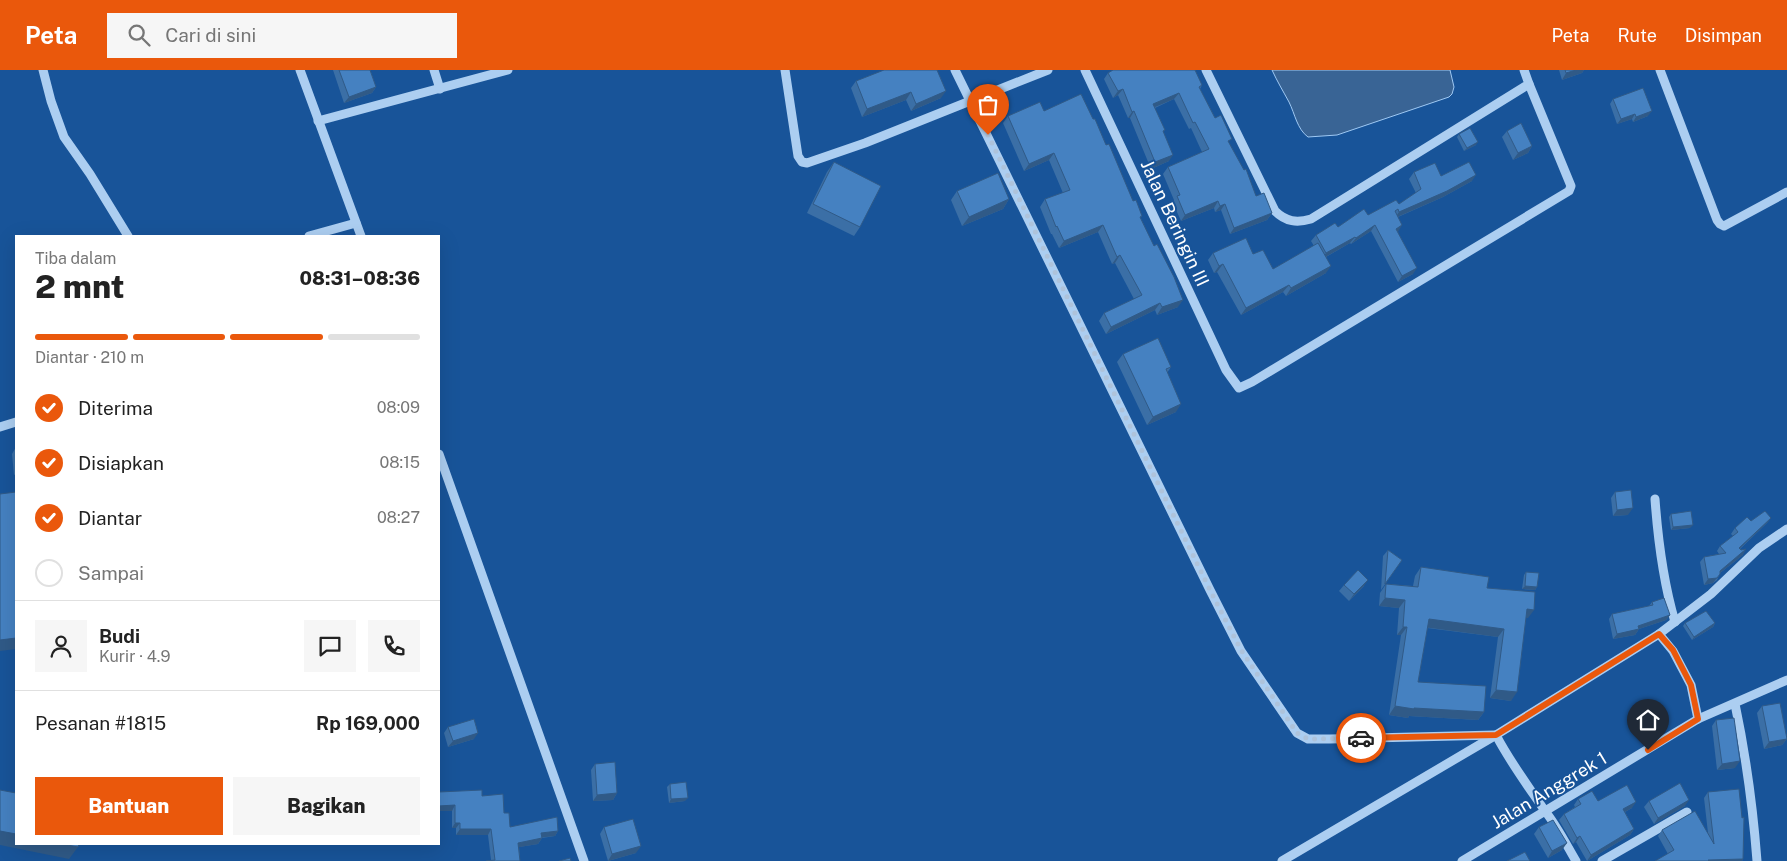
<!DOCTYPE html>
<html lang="id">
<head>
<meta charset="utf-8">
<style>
  body { margin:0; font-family:"Public Sans",sans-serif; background:#f6f6f6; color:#222; height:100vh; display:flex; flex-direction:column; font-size:19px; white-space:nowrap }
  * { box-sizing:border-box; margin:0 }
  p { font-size:16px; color:#767676 }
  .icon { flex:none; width:28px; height:28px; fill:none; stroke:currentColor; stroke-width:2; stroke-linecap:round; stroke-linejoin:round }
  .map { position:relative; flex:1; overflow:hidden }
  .side { position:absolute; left:15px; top:165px; width:425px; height:610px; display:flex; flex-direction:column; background:#fff; border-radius:0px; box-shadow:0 5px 20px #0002 }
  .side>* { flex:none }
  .pin { position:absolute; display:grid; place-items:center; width:42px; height:42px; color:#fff; margin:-51px -21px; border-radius:50% 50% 50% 0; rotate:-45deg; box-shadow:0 0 5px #0007 }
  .pin .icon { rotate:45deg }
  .courier { position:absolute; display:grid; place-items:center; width:50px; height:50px; margin:-25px; border:4px solid #ea580c; border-radius:50%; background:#fff; color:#222; box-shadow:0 1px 6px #0007 }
  .headline em { font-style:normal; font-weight:800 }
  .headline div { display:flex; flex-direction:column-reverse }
  .headline { display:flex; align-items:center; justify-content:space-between; height:85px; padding:0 20px }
  h1 { font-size:32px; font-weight:800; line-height:38px }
  .bar { display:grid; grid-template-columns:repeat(4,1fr); gap:8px 5px; align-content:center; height:60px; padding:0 20px }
  .bar i { height:6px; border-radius:4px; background:#e0e0e0 }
  .bar .selected { background:#ea580c }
  .bar p { grid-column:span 4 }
  .line { display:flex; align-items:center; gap:12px; padding:0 20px; border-top:1px solid #e0e0e0 }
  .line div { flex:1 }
  .round { display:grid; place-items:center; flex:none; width:52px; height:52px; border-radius:0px; background:#f6f6f6 }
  ol { padding:0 20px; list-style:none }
  li { display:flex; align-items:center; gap:15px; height:55px }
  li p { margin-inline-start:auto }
  li .icon { padding:5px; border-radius:50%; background:#ea580c; color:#fff; stroke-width:4 }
  li:last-child { color:#767676 }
  li i { width:28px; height:28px; border:2px solid #e0e0e0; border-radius:50% }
  .button { display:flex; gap:10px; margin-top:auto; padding:10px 20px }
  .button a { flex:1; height:58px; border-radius:0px; background:#ea580c; color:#fff; font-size:20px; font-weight:800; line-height:58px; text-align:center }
  .button a+a { background:#f6f6f6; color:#222 }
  header { display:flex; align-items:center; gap:30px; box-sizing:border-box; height:70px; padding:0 25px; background:#ea580c; color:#fff }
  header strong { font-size:24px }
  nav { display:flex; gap:28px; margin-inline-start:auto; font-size:18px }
  .search { width:350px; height:45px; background:#f6f6f6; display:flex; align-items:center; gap:12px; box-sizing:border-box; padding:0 18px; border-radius:0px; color:#767676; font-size:19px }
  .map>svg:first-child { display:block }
</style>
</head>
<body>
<header>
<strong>Peta</strong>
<div class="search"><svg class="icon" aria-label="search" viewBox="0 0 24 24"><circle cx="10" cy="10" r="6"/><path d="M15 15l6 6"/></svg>Cari di sini</div>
<nav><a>Peta</a><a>Rute</a><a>Disimpan</a></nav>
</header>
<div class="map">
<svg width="1787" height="791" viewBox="0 0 1787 791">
  <rect width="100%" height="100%" fill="#185499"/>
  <path fill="#396495" stroke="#9fc9f4" d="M1272,0H1450L1454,17L1452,24L1449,27L1337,65L1308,67C1297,59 1295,44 1289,32C1283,21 1277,11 1272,0Z"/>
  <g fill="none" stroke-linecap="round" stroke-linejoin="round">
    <g stroke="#accef1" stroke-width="9">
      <polyline points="43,0 51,31 64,67 90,104 128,166"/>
      <polyline points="300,0 361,166"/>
      <polyline points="434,0 440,19"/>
      <polyline points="785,0 798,86 802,92 807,93 865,73 1048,0"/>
      <path d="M955,0L1210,520L1241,581L1297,663L1308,669H1330L1496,665C1510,692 1528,716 1545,741C1557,756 1566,774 1576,791"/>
      <polyline points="1085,0 1226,300 1239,318 1252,312 1569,121 1571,116 1529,14"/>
      <path d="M1206,0L1275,141C1286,152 1297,153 1311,149L1529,14L1524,0"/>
      <polyline points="1660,0 1717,150 1720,154 1724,156 1787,122"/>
      <polyline points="318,51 508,0"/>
      <polyline points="309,166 356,153"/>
      <polyline points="0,357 16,352"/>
      <polyline points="439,384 584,791"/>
      <path d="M1655,429C1658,471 1663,511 1675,552"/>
      <polyline points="1659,564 1673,581 1691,615 1698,649"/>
      <path d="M1735,634C1746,686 1753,738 1757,791"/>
      <polyline points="1282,791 1496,665 1659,564 1711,524 1759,478 1787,459"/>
      <polyline points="1462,791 1698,649 1787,610"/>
      <polyline points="1602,791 1687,742"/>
    </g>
  </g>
  <g fill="#3b6fa6">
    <polygon points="333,0 370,0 376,17 372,23 344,33"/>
    <polygon points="1559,0 1584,0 1582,3 1562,10"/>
    <polygon points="1108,3 1202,15 1200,19 1215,48 1229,73 1256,126 1272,143 1267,150 1230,164 1221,140 1215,142 1214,138 1181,151 1173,133 1174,130 1163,104 1168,97 1202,82 1191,58 1189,59 1174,29 1155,38 1163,62 1169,91 1151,99 1130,48 1128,48 1118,25 1113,28 1104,9"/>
    <polygon points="856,11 941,28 911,41 906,30 862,47 851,18"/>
    <polygon points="1613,29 1648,46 1633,52 1632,49 1617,54 1610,34"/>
    <polygon points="1044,41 1093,49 1106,75 1133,131 1142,146 1140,148 1178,237 1157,245 1155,240 1106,264 1099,251 1104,243 1134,229 1115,193 1112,194 1098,162 1059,178 1052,164 1051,164 1040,137 1045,129 1063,123 1049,90 1024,101 1003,53 1008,46"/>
    <polygon points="1507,61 1532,76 1528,83 1513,90 1502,67"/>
    <polygon points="1459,64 1476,75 1464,81 1457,67"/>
    <polygon points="834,92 860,157 854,166 807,143 827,102"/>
    <polygon points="1414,102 1472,111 1443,127 1398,147 1398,162 1413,204 1398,212 1371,161 1351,174 1350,173 1326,187 1326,203 1286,226 1283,222 1241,245 1217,202 1214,203 1208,190 1213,183 1253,184 1273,199 1314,176 1311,171 1316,165 1338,157 1399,134 1416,123 1409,109"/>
    <polygon points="957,121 1009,129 1003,139 962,156 951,130"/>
    <polygon points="1123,284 1171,297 1167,303 1176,342 1147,355 1117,292"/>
    <polygon points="16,377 16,404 14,405 12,384"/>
    <polygon points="1615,422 1628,445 1613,446 1611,428"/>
    <polygon points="1671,444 1690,458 1671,460 1669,447"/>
    <polygon points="1771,448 1767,453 1740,479 1743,485 1720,503 1717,510 1713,513 1704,515 1700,492 1704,487 1719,484 1717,481 1720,476 1733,466 1731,464 1735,458 1751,451"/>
    <polygon points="1388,480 1402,490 1381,520 1383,486"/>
    <polygon points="1421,497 1487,518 1528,548 1526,548 1511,631 1490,628 1498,567 1427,558 1418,612 1484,642 1478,650 1409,646 1408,648 1389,645 1401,565 1397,565 1399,538 1379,536 1380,523 1386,514 1413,516 1415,506"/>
    <polygon points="1526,502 1537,517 1535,520 1522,519 1524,505"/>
    <polygon points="1344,515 1364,516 1349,531 1339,521"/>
    <polygon points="1652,532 1670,545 1666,550 1639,559 1635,565 1613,569 1609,549 1612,544 1649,536"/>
    <polygon points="1685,553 1715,553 1713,557 1692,570 1683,556"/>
    <polygon points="1762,636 1787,669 1782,675 1764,679 1757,643"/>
    <polygon points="1716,650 1735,698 1717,700 1712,656"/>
    <polygon points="448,657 474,669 448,677 444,663"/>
    <polygon points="595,694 617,723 613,730 593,731 591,700"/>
    <polygon points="670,714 685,731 669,733 667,717"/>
    <polygon points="1708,722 1743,789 1742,791 1655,791 1668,784 1658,766 1662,760 1708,763 1704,728"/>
    <polygon points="482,726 504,743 510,757 558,761 555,766 542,768 538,774 519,777 520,791 491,790 488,765 456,765 456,758 452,758 452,741 439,741"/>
    <polygon points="1578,729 1598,731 1632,738 1625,742 1634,759 1630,765 1587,791 1576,772 1573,774 1559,750 1564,744 1575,737 1574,735"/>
    <polygon points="1649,731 1685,736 1654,754 1644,737"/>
    <polygon points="604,757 636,783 608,791 600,764"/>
    <polygon points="1539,757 1562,780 1548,788 1534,764"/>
  </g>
  <g fill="#305a87">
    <polygon points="1576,0 1584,0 1582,3 1562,10 1566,3"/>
    <polygon points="376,17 372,23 344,33 349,27"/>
    <polygon points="1123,19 1118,25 1113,28 1118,21"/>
    <polygon points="946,21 941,28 911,41 916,34"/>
    <polygon points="911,22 906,30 862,47 867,39"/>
    <polygon points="1179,23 1174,29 1148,40 1153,34"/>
    <polygon points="1134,41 1130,48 1128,48 1132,42"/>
    <polygon points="1652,41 1648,46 1633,52 1636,47"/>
    <polygon points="1635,44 1632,49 1617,54 1621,49"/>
    <polygon points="1478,72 1476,75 1464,81 1467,78"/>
    <polygon points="1532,76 1528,83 1513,90 1518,83"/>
    <polygon points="1054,83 1049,90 1024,101 1029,94"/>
    <polygon points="1173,85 1169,91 1151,99 1155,92"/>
    <polygon points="1476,105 1472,111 1443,127 1395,148 1399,142"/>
    <polygon points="1009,129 1003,139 962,156 969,147"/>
    <polygon points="1218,131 1214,138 1181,151 1185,145"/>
    <polygon points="1225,134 1221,140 1215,142 1220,136"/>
    <polygon points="1272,143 1267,150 1230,164 1234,158"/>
    <polygon points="1103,155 1098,162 1059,178 1064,171"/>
    <polygon points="1375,155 1371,161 1351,174 1356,168"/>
    <polygon points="1402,155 1398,162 1396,159"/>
    <polygon points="1355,167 1350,173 1322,189 1326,183"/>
    <polygon points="1120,185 1115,193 1112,194 1117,187"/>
    <polygon points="1223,194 1217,202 1214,203 1219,196"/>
    <polygon points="1331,196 1326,203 1286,226 1291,218"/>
    <polygon points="1417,198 1413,204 1398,212 1402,206"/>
    <polygon points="1289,215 1283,222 1241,245 1246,238"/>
    <polygon points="1183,230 1178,237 1157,245 1162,237"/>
    <polygon points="1160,233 1155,240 1106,264 1111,257"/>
    <polygon points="1181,334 1176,342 1147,355 1153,347"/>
    <polygon points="1633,438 1628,445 1613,446 1617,440"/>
    <polygon points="1771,448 1767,453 1735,483 1739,478"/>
    <polygon points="1693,455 1690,458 1671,460 1673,457"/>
    <polygon points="1746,479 1743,485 1716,506 1720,501"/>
    <polygon points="1720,504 1713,513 1704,515 1708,509"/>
    <polygon points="1368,510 1364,516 1349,531 1354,524"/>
    <polygon points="1525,516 1537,517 1535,520 1522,519"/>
    <polygon points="1385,528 1405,530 1399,538 1379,536"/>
    <polygon points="1527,539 1534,540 1528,548 1521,548"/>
    <polygon points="1670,545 1666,550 1639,559 1635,565 1613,569 1617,564 1638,556"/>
    <polygon points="1429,549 1504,559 1498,567 1423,557"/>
    <polygon points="1715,553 1713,557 1692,570 1694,567"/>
    <polygon points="1403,557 1407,557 1401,565 1397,565"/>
    <polygon points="16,568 16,579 0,581 0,570"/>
    <polygon points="1496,620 1517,622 1511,631 1490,628"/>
    <polygon points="1395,636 1414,638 1484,642 1478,650 1409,646 1408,648 1389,645"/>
    <polygon points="478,663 474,669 448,677 453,671"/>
    <polygon points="1787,669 1782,675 1764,679 1769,672"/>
    <polygon points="1740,691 1735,698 1717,700 1722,694"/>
    <polygon points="617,723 613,730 593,731 597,725"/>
    <polygon points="688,728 685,731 669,733 671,729"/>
    <polygon points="1689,730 1685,736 1654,754 1658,748"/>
    <polygon points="1636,732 1632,738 1619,745 1623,739"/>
    <polygon points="455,735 452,741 439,741 439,736"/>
    <polygon points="455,753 460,753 456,758 452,758"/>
    <polygon points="460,759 491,759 488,765 456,765"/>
    <polygon points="1634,759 1630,765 1587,791 1591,785"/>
    <polygon points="0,761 16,764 16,774 62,774 78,777 69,789 0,775"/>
    <polygon points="558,761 555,766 537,768 541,763"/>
    <polygon points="1580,766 1576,772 1573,774 1577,768"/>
    <polygon points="542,768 538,774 514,778 518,773"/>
    <polygon points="1567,773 1562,780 1548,788 1552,781"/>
    <polygon points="641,776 636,783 608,791 612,784"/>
    <polygon points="1743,789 1742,791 1707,791 1708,790"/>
  </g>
  <g fill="#4581c1" stroke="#305a87">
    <polygon points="339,0 370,0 376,17 349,27"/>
    <polygon points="884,0 937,0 946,21 916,34 911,22 867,39 856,11"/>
    <polygon points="1113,0 1195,0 1202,15 1199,17 1215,48 1221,45 1232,69 1228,71 1244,100 1246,99 1256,126 1264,123 1272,143 1234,158 1225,134 1220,136 1218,131 1185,145 1177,126 1180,125 1168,97 1209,79 1195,52 1193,53 1179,23 1153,34 1165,60 1163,61 1173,85 1155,92 1134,41 1132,42 1123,19 1118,21 1108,3"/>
    <polygon points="1565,0 1576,0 1566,3"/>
    <polygon points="1643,18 1652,41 1636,47 1635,44 1621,49 1613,29"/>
    <polygon points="1081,24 1093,49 1095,49 1106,75 1109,74 1133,131 1136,130 1142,146 1140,147 1154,176 1157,174 1174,207 1183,230 1162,237 1160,233 1111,257 1104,243 1142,225 1120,185 1117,187 1103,155 1064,171 1057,156 1056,157 1045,129 1070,120 1054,83 1029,94 1008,46 1040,32 1044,41"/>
    <polygon points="1521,53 1532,76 1518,83 1507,61"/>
    <polygon points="1470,58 1478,72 1467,78 1459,64"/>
    <polygon points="834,92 881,116 860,157 813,134"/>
    <polygon points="1469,92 1476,105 1447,121 1399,142 1398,139 1395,141 1402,155 1396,159 1417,198 1402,206 1375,155 1356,168 1355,167 1326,183 1316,165 1335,153 1338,157 1364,139 1368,145 1396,130 1399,134 1421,119 1414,102 1435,93 1441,106"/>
    <polygon points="998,103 1009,129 969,147 957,121"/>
    <polygon points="1246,168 1253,184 1263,180 1273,199 1318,173 1331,196 1291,218 1289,215 1246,238 1223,194 1219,196 1213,183"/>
    <polygon points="1158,268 1171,297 1166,299 1181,334 1153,347 1123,284"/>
    <polygon points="1631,420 1633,438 1617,440 1615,422"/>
    <polygon points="16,422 16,568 0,570 0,424"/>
    <polygon points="1691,441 1693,455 1673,457 1671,444"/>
    <polygon points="1765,441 1771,448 1739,478 1741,480 1746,479 1720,501 1720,504 1717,508 1708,509 1704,487 1726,483 1720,476 1738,462 1735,458 1747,447 1751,451"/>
    <polygon points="1388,480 1402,490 1385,514"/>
    <polygon points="1421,497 1489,507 1487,518 1535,522 1534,540 1527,539 1517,622 1496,620 1504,559 1429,549 1418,612 1486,616 1484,642 1414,638 1414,639 1395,636 1407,557 1403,557 1405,530 1385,528 1386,514 1418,517"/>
    <polygon points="1358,500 1368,510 1354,524 1344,515"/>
    <polygon points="1526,502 1539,503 1537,517 1525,516"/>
    <polygon points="1664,528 1670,545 1638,556 1639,559 1617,564 1612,544 1653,535 1652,532"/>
    <polygon points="1706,541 1715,553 1694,567 1685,553"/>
    <polygon points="1780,633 1787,669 1769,672 1762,636"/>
    <polygon points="1734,648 1740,691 1722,694 1716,650"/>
    <polygon points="474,649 478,663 453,671 448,657"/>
    <polygon points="615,692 617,723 597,725 595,694"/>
    <polygon points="686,712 688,728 671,729 670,714"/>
    <polygon points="1680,713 1689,730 1658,748 1649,731"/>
    <polygon points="1627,715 1636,732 1623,739 1634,759 1591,785 1580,766 1577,768 1564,744 1581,734 1578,729 1592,721 1598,731"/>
    <polygon points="1739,719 1742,748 1744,747 1743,789 1708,790 1709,791 1655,791 1674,780 1662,760 1695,741 1714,774 1708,722"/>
    <polygon points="0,720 16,723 16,764 0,761"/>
    <polygon points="482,720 482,726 503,724 504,743 509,743 510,757 557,747 558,761 541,763 542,768 518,773 520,791 486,791 495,790 491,759 460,759 460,753 455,753 455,735 439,736 439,722"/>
    <polygon points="633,749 641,776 612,784 604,757"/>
    <polygon points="1553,750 1567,773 1552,781 1539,757"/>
    <polygon points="62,774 79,774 78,777"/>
    <polygon points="1525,782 1530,791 1507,791"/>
    <polygon points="570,788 571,791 559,791"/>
  </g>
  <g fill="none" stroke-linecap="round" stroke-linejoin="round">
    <polyline stroke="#aec3db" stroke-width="5" stroke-dasharray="0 9" points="988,65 1210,520 1241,580 1297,663 1308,669 1361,668"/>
    <polyline stroke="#ea580c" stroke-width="6" points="1361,668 1496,665 1659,564 1673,580 1691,615 1698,649 1648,680"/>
  </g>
  <g text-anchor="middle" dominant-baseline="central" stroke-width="4" stroke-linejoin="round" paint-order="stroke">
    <g font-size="18" fill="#fff" stroke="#185499">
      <text transform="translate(1175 153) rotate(65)">Jalan Beringin III</text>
      <text transform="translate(1549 720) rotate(-31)">Jalan Anggrek 1</text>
    </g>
  </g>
</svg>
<div class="pin" style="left:988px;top:65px;background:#ea580c"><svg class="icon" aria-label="bag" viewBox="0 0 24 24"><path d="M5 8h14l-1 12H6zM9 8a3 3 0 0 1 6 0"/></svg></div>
<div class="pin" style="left:1648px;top:680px;background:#1f2937"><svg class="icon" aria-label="home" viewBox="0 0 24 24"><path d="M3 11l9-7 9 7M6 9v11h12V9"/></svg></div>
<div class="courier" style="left:1361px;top:668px"><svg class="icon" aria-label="car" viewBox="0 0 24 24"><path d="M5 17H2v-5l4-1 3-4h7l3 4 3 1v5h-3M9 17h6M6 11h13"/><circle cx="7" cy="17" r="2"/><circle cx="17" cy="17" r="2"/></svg></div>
<section class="side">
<div class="headline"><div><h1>2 mnt</h1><p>Tiba dalam</p></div><em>08:31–08:36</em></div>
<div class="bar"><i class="selected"></i><i class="selected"></i><i class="selected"></i><i></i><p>Diantar · 210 m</p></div>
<ol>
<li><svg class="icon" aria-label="check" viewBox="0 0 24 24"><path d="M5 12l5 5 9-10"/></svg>Diterima<p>08:09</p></li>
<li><svg class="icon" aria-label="check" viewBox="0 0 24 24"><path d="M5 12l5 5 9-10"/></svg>Disiapkan<p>08:15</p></li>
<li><svg class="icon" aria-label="check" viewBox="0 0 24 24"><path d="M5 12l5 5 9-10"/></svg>Diantar<p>08:27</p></li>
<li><i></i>Sampai</li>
</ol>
<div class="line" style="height:90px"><a class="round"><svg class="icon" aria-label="person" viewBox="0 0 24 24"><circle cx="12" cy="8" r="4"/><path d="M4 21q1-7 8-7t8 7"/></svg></a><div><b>Budi</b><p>Kurir · 4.9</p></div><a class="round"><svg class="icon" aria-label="chat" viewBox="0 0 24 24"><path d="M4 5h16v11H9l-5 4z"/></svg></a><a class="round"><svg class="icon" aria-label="phone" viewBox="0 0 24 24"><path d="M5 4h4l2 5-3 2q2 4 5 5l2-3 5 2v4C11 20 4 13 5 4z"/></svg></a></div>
<div class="line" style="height:65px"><div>Pesanan #1815</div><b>Rp 169,000</b></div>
<div class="button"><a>Bantuan</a><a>Bagikan</a></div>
</section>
</div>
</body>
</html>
